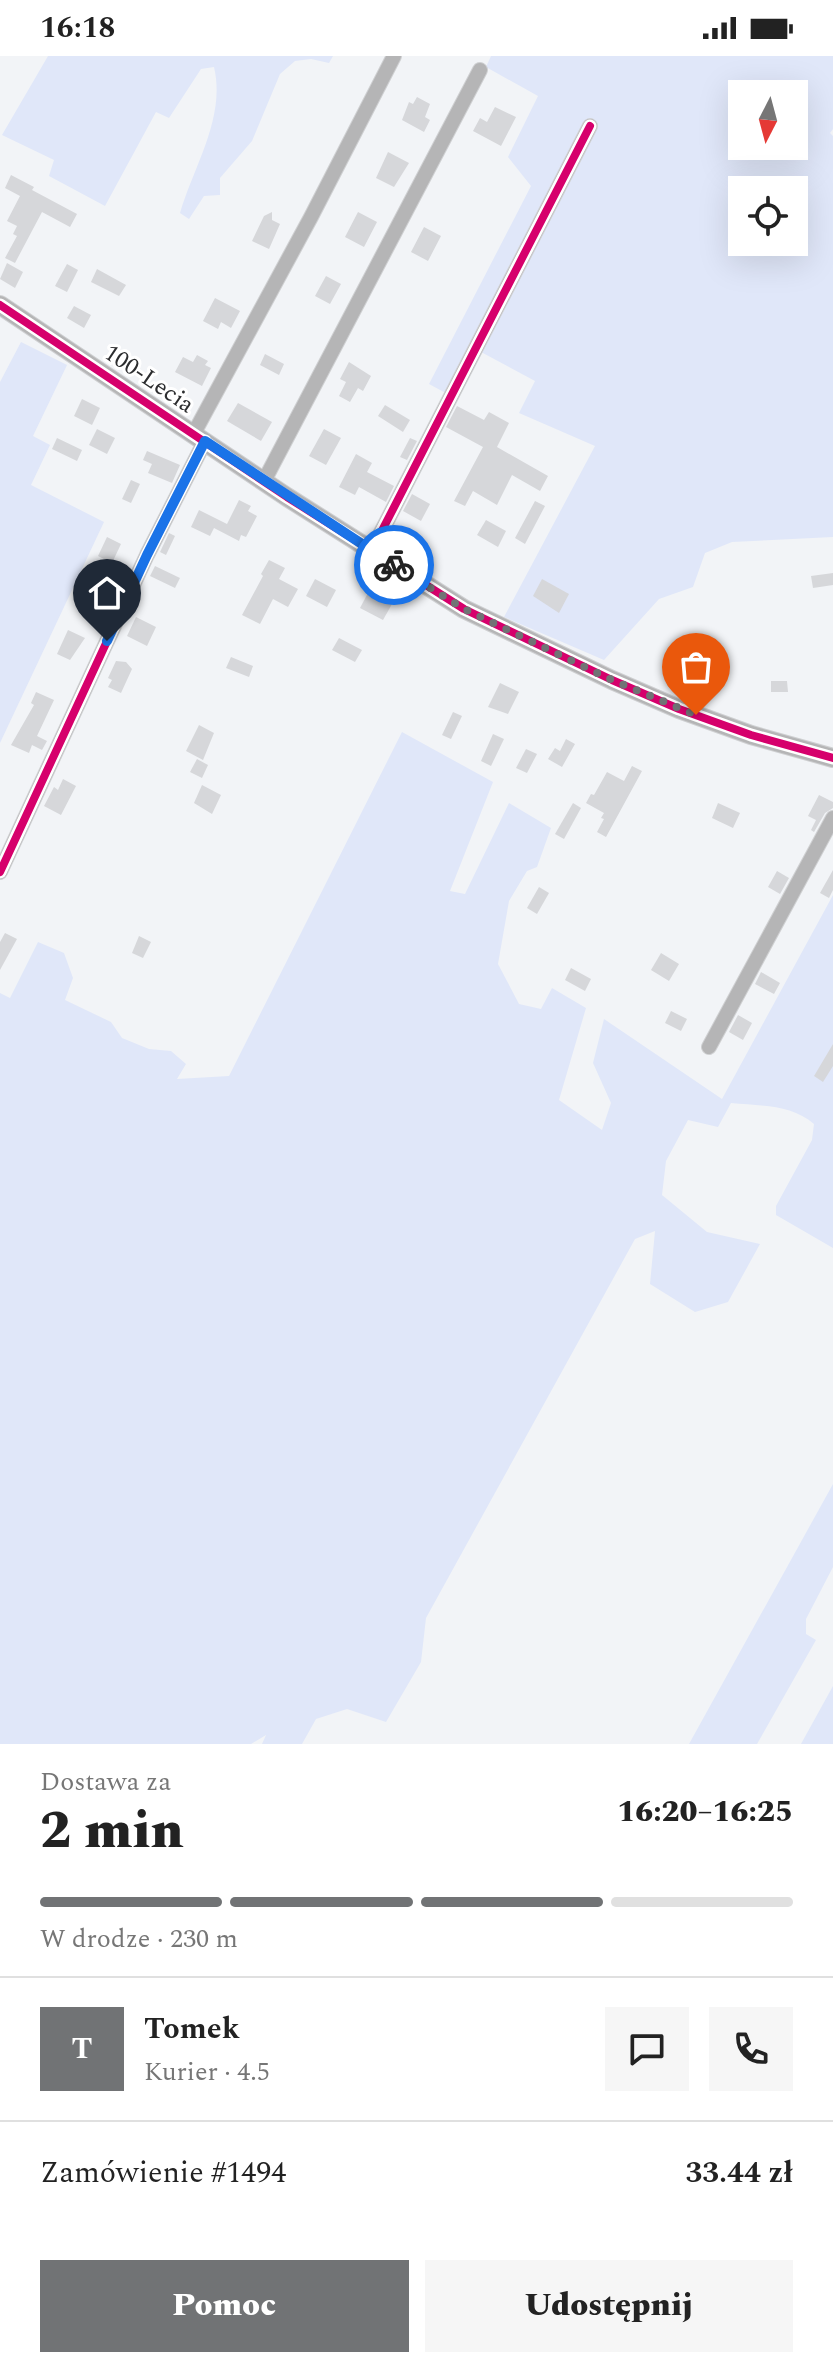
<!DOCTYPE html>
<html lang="pl">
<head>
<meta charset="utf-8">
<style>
  body { margin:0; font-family:Spectral,serif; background:#f6f6f6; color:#222; height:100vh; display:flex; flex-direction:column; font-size:30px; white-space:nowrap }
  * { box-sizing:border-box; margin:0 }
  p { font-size:26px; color:#767676 }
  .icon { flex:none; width:44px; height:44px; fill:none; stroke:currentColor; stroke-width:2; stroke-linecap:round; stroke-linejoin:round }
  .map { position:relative; height:1688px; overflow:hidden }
  .panel { display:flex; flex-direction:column; background:#fff; flex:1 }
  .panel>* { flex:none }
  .needle { width:52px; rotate:186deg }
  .tools { position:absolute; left:728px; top:24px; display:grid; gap:16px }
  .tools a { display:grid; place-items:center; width:80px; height:80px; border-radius:0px; background:#fff; box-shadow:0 8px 32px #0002; font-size:40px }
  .pin { position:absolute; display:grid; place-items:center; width:68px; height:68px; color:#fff; margin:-82px -34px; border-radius:50% 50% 50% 0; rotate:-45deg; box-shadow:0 0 8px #0007 }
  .pin .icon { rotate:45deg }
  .courier { position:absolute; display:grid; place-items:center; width:80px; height:80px; margin:-40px; border:6px solid #1a73e8; border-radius:50%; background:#fff; color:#222; box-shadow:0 2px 10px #0007 }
  .summary em { font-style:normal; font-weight:800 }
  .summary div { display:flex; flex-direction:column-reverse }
  .summary { display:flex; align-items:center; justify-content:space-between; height:136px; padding:0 40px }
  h1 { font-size:52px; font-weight:800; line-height:60px }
  .bar { display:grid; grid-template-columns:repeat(4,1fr); gap:12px 8px; align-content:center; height:96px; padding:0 40px }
  .bar i { height:10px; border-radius:6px; background:#e0e0e0 }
  .bar .on { background:#717375 }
  .bar p { grid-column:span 4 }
  .line { display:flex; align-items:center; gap:20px; padding:0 40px; border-top:2px solid #e0e0e0 }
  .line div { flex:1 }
  .round { display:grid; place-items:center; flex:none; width:84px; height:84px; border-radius:0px; background:#f6f6f6 }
  .primary-button { display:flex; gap:16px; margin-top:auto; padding:16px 40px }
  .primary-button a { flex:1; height:92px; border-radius:0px; background:#717375; color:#fff; font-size:32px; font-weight:800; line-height:92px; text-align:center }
  .primary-button a+a { background:#f6f6f6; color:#222 }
  .status { display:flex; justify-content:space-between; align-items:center; height:56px; padding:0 40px; background:#fff; direction:ltr }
  .status svg { height:22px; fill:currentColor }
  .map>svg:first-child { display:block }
</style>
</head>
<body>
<div class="status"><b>16:18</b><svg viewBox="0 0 49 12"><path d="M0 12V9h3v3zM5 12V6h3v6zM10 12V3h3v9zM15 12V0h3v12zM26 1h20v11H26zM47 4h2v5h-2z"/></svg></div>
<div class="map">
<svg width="833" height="1688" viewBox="0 0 833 1688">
  <rect width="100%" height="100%" fill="#f2f4f7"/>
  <g fill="#e0e7f9" fill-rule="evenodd">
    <path d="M48,0H333L329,7L311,3L295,5L280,18L252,85L220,122V139L204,140L189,163L180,157C194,110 226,61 214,11L201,13L169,62L156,56L105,150L49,120L54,104L2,79Z"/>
    <path d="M491,0H833V73L830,77L833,80V481L732,486L705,497L693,531L659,543L604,604L504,561L595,390L519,357L535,325L481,296L453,341L429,328L531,130L508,101L538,40L486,11ZM742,38H794V90H742ZM742,134H794V186H742Z"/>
    <polygon points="21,286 67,309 33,380 50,389 31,429 104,466 0,687 0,326"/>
    <path d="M402,676L493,726L450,835L465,838L509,747L551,772L537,811L527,815L509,845L498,908L519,948L541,953L552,932L586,952L559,1044L602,1074L611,1047L593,1007L604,963L722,1043L833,839V1192L776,1159V1150L812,1084L814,1068C791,1048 760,1050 731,1047L718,1071L688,1064L666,1105L662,1139L707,1176L760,1188L728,1246L695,1256L650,1228L655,1175L635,1183L426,1562L421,1606L386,1666L347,1653L316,1663L302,1688H262L266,1679L251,1688H0V937L10,942L38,886L64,897L73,922L65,944L111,966L122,982L149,993L171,995L186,1008L177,1023L229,1020Z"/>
    <polygon points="833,1428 833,1511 806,1563 806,1578 816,1584 757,1688 689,1688"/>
    <polygon points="833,1630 833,1688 801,1688"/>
  </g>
  <g fill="#d6d7da">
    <polygon points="417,41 430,48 425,61 430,64 424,76 402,64 409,46 413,48"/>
    <polygon points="495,51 516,61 501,90 473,75 480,62 487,66"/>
    <polygon points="388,96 409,107 394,131 376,122"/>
    <polygon points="11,119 34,131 32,134 77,158 70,171 42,156 15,207 5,202 17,180 13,178 17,170 7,165 20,140 5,132"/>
    <polygon points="272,156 272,164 280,168 269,193 252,185 264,160"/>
    <polygon points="358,156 377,166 364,191 345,181"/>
    <polygon points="424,171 441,180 428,205 411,196"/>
    <polygon points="7,207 23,216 15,232 0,223"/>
    <polygon points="67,208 78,214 67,236 55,230"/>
    <polygon points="97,213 126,229 119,240 91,226"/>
    <polygon points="326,220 341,228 330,248 315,240"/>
    <polygon points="215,242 240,255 231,272 221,266 218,273 203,265"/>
    <polygon points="74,250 91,259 84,272 67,262"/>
    <polygon points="265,298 284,308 279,319 260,309"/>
    <polygon points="197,299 208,305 205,309 211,312 202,330 175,316 183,301 193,306"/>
    <polygon points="349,306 371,320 363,335 358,332 350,346 339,340 346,326 340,323"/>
    <polygon points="82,343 100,352 92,369 74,360"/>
    <polygon points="238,347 272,366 261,385 227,365"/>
    <polygon points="385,349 410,364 403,376 378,360"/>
    <polygon points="457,350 484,364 489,356 509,367 497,391 548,420 540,435 512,419 497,449 473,435 465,450 454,445 483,391 446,371"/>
    <polygon points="97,373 115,382 107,398 89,389"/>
    <polygon points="324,373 341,382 326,409 309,400"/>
    <polygon points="57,382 82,394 77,405 52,393"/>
    <polygon points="410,382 417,385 407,404 400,401"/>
    <polygon points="147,395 180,409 172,427 148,417 152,408 143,404"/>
    <polygon points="356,398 372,407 367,416 394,430 386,446 359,431 355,439 339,431"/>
    <polygon points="131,424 140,428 131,447 122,443"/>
    <polygon points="412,438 430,448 421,465 403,455"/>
    <polygon points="239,444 251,450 248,455 257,460 246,481 241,479 239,485 214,472 210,480 191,471 199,454 227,468"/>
    <polygon points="535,445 545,450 525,488 515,482"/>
    <polygon points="486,464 506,475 498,491 477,479"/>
    <polygon points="169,477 175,480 166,499 160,496"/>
    <polygon points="107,481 121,488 112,507 98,500"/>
    <polygon points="269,504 285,512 279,523 298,533 288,551 273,543 260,568 242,559 263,520 261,518"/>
    <polygon points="155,510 180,522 175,532 150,520"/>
    <polygon points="833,517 833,529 813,532 811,520"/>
    <polygon points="315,523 336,534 327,551 306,540"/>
    <polygon points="542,523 569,538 559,557 533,540"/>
    <polygon points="95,525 113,534 105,550 87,541"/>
    <polygon points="369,535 392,548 383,564 360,552"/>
    <polygon points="136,561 156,571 147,590 127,580"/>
    <polygon points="68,574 85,582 70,604 57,598"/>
    <polygon points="339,582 362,594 355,606 332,594"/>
    <polygon points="231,601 253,610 249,621 226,612"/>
    <polygon points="116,605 126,606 132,613 121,637 108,631 112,624 108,622"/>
    <polygon points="771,625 787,625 788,636 771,636"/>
    <polygon points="500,627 519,636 508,658 488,651"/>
    <polygon points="36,636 54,644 37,680 47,685 42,694 32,689 29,697 11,689 34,649 31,647"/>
    <polygon points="453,656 462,660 451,683 442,679"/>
    <polygon points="199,669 214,677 203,704 186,695"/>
    <polygon points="493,678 504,683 491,710 481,705"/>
    <polygon points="566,683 575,688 562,711 548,703 555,692 560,695"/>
    <polygon points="526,693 537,698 527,717 516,712"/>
    <polygon points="197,703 208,709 202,722 190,716"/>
    <polygon points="632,710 642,715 606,781 597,776 604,763 601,762 604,757 586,747 591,738 594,739 607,716 624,725"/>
    <polygon points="63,723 76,730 61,759 44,750 54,731 58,734"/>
    <polygon points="202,729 221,739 212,758 194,747"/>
    <polygon points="819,739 833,746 833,752 825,757 814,776 811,774 816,764 808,760"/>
    <polygon points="573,747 581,752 564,783 555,778"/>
    <polygon points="718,747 740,757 733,772 712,762"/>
    <polygon points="833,814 833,834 829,842 820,837"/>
    <polygon points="777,815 789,822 780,838 768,831"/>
    <polygon points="539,831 549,837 537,858 527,852"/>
    <polygon points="5,877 17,883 0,914 0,886"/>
    <polygon points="139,880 151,886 143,902 132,897"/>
    <polygon points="661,897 679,908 669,925 651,914"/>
    <polygon points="571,912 591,923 585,935 565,924"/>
    <polygon points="761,916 780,927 774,938 755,928"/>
    <polygon points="671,955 687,963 681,975 665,967"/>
    <polygon points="738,959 752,967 743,984 729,976"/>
    <polygon points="833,988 833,1010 823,1026 814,1020"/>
  </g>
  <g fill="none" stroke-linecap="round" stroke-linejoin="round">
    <g stroke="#cfd0d2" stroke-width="16">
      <g id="minor">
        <polyline points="194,377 311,161 394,0"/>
        <polyline points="264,425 480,14"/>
        <polyline points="372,494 590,70"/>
        <polyline points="0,816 147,499 205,385"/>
        <polyline points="709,991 833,762"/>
      </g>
    </g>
    <g stroke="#cfd0d2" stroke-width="20">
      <polyline id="tertiary" points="0,249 287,441 464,553 612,624 679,653 751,679 833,702"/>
    </g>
    <use href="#minor" stroke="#b5b5b6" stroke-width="14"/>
    <use href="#tertiary" stroke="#b5b5b6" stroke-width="18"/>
    <g stroke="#fff" stroke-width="13">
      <g id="cycleway">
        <polyline points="0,249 287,441 464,553 612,624 679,653 751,679 833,702"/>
        <polyline points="372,494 590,70"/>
        <polyline points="0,816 147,499 205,385"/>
      </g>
    </g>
    <use href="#cycleway" stroke="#d6006c" stroke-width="8"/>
  </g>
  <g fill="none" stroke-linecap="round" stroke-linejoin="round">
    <polyline stroke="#717375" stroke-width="8" stroke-dasharray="0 14.4" points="394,509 464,553 612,624 696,659"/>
    <polyline stroke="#1a73e8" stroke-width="10" points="107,585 147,499 205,385 394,509"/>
  </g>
  <g text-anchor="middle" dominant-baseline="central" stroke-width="6" stroke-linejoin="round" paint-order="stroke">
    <g font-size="24" fill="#2c2d2f" stroke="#fff">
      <text transform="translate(149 323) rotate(34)">100-Lecia</text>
    </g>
  </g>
</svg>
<div class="tools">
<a><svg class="needle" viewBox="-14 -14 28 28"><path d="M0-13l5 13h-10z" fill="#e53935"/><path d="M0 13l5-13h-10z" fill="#767676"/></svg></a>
<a><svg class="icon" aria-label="locate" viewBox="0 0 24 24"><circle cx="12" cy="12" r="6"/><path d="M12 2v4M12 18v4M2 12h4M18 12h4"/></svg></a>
</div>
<div class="pin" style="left:696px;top:659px;background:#ea580c"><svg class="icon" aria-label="bag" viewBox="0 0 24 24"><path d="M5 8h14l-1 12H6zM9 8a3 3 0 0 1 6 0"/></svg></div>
<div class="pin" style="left:107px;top:585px;background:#1f2937"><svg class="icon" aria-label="home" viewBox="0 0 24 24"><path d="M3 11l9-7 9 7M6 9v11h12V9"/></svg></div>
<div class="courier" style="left:394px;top:509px"><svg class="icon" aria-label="bike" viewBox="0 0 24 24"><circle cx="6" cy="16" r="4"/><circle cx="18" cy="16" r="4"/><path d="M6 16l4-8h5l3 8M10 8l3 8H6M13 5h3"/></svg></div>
</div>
<section class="panel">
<div class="summary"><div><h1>2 min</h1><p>Dostawa za</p></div><em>16:20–16:25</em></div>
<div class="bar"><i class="on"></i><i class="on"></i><i class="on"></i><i></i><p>W drodze · 230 m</p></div>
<div class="line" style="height:144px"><b class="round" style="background:#717375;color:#fff">T</b><div><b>Tomek</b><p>Kurier · 4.5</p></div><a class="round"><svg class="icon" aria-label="chat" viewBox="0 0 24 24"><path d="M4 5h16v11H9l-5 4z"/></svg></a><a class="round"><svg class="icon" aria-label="phone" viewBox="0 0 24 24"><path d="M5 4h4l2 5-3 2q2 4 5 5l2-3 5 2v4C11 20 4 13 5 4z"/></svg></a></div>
<div class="line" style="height:104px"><div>Zamówienie #1494</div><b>33.44 zł</b></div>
<div class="primary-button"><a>Pomoc</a><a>Udostępnij</a></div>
</section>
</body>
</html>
